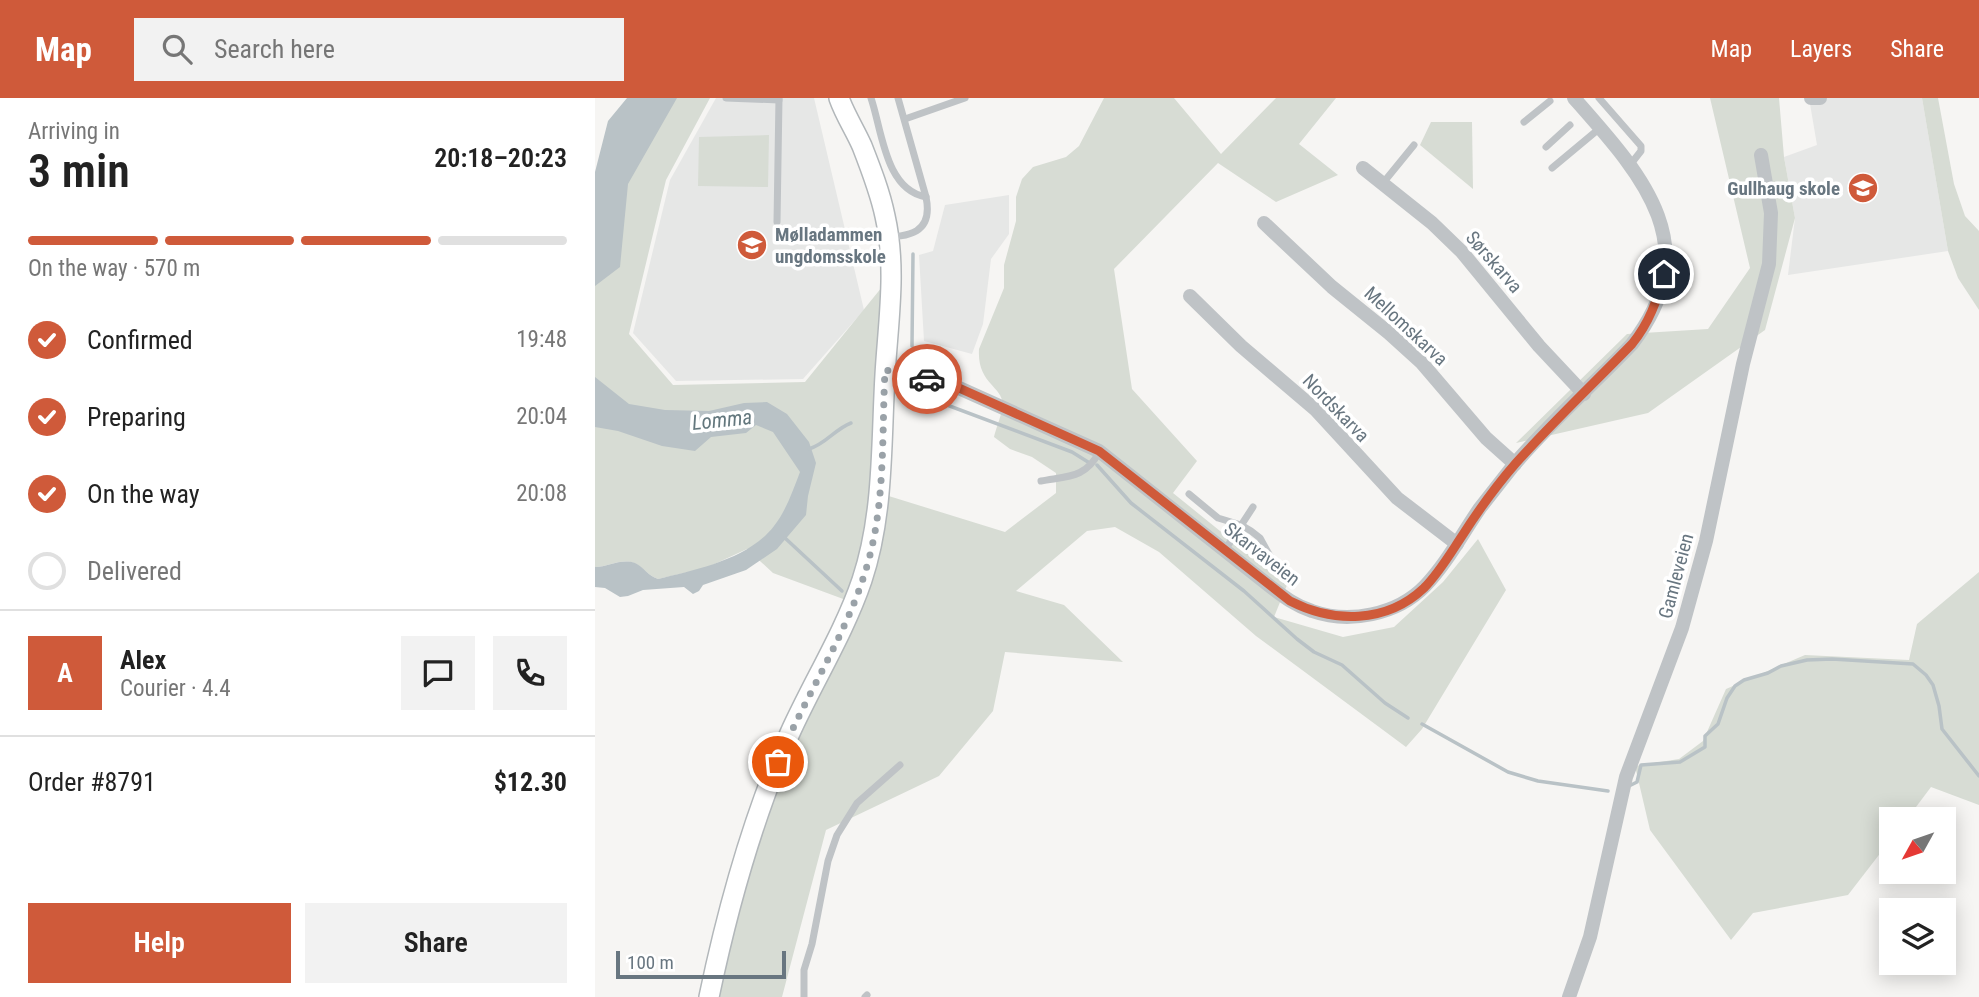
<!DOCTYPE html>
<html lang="en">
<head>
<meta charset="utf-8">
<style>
  body { margin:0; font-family:"Roboto Condensed",sans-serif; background:#f2f2f2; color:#222; height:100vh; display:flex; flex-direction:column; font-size:26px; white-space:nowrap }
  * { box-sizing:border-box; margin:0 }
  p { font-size:23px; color:#767676 }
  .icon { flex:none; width:38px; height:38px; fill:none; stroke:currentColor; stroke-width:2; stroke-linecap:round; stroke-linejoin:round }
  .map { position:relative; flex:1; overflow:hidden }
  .details { display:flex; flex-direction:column; background:#fff; width:595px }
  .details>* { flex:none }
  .needle { width:46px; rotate:230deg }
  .fabs { position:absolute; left:1284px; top:709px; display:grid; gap:14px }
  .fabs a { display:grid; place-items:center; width:77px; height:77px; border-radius:0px; background:#fff; box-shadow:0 4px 18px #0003; font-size:35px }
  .scale { position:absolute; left:21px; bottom:18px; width:170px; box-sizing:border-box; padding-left:7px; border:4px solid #687680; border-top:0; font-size:19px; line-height:24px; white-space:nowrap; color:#687680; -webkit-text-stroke:5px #fff; paint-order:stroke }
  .pin { position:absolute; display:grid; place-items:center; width:60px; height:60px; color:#fff; margin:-30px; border:4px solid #fff; border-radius:50%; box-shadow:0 2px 7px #0007 }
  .courier { position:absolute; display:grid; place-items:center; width:70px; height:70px; margin:-35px; border:5px solid #cf5a3a; border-radius:50%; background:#fff; color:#222; box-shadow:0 2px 9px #0007 }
  .summary em { font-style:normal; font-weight:600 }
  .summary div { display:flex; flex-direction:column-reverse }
  .summary { display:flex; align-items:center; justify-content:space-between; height:119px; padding:0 28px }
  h1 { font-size:46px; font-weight:600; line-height:52px }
  .bar { display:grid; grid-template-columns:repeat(4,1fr); gap:10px 7px; align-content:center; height:84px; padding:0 28px }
  .bar i { height:9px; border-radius:5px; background:#e0e0e0 }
  .bar .selected { background:#cf5a3a }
  .bar p { grid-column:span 4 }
  .line { display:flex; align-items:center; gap:18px; padding:0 28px; border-top:2px solid #e0e0e0 }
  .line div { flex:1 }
  .round { display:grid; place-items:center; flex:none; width:74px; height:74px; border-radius:0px; background:#f2f2f2 }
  ol { padding:0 28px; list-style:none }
  li { display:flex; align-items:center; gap:21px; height:77px }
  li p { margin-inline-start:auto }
  li .icon { padding:7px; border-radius:50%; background:#cf5a3a; color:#fff; stroke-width:4 }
  li:last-child { color:#767676 }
  li i { width:38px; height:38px; border:4px solid #e0e0e0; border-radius:50% }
  .primary-button { display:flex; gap:14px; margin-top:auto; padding:14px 28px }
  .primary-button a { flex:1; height:80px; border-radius:0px; background:#cf5a3a; color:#fff; font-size:28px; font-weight:600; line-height:80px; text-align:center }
  .primary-button a+a { background:#f2f2f2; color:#222 }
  header { display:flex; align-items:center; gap:42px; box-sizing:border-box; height:98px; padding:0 35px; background:#cf5a3a; color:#fff }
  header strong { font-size:33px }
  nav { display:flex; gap:38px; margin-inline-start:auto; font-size:24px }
  .search { width:490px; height:63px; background:#f2f2f2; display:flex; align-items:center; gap:18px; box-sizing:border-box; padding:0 24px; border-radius:0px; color:#767676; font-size:26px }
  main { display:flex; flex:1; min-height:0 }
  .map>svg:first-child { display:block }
</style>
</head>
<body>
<header>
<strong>Map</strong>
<div class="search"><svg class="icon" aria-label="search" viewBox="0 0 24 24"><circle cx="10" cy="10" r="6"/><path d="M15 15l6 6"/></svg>Search here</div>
<nav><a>Map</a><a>Layers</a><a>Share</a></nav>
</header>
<main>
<section class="details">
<div class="summary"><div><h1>3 min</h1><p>Arriving in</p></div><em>20:18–20:23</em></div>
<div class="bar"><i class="selected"></i><i class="selected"></i><i class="selected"></i><i></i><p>On the way · 570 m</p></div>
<ol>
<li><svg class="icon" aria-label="check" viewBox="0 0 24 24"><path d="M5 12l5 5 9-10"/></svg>Confirmed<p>19:48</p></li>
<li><svg class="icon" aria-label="check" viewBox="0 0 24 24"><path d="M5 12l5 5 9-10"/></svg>Preparing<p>20:04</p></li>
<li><svg class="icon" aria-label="check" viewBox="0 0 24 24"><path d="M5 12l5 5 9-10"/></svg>On the way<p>20:08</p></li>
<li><i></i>Delivered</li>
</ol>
<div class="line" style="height:126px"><b class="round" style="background:#cf5a3a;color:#fff">A</b><div><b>Alex</b><p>Courier · 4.4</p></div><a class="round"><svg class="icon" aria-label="chat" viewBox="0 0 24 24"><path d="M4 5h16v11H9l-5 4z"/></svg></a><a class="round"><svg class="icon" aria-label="phone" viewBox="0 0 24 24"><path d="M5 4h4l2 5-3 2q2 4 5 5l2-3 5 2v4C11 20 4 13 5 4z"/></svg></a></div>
<div class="line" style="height:91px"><div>Order #8791</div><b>$12.30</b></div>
<div class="primary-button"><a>Help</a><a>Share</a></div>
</section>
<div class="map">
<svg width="1384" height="899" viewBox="0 0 1384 899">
  <rect width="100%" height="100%" fill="#f6f5f3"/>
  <g fill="#e6e7e6">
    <polygon points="121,0 219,0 269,212 208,281 81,283 38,235 75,82"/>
    <polygon points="1214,0 1327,0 1353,153 1193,177 1200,120 1189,59 1222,47"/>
    <polygon points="414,97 414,136 396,161 388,226 377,256 329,243 324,157 338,153 350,107"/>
  </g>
  <g fill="#d7dcd4">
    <path d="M39,0H115L71,82L34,236L78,287L210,284L287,189L284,395L410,434L461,395V375L437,359L415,351L399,339C401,331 408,312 408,307C407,287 382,286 384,251L409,190V167L421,123V99L427,81L438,69L471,59L484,48L509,0H579L626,56L681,0H741L704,46L743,77L681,104L623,65L519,171L537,291L602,363L578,395L692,487L679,519L748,539L799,529L848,484L883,441L911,492L827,631L811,649L661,538L564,454L520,429L492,433L421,493L469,507L528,564L410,554L398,613L344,678L231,732L187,899H115L147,771L259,505L178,475L152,451L111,470L63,481C53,478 49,469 39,465C26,460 13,469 0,469V96Z"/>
    <polygon points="1115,0 1184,0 1189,59 1200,120 1170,232 1053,315 921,345 1032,236 1113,231 1155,170"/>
    <polygon points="1327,0 1343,0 1359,86 1370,118 1384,133 1384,212 1363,180 1353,153"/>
    <polygon points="836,24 877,24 878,91 825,47"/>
    <polygon points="174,37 173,89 103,88 104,39"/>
    <polygon points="1384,474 1384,707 1336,689 1312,721 1297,721 1297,740 1253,797 1158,815 1136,842 1055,732 1040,668 1084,661 1108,643 1131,591 1210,557 1314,562 1322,526"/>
  </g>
  <g fill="#b9c2c6">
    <polygon points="32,0 82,0 33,86 25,169 0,188 0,74 13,23"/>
    <path d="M0,279L34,306L70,312L114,313L149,305L172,304L192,316L214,344L221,365L213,398L211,417L182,451L151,472L108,487L104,493L98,496L89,489L48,492L33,498L25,499L10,490L0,489V469C13,469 26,460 40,465C49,469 53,478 63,481C101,472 154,461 179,428C191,413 198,392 205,374L178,334L161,327L151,335L116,339L100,353L67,348L23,333L0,329Z"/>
  </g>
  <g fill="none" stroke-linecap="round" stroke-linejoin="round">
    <g stroke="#b9c2c6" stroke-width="3.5">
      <polyline points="317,248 318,156"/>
      <polyline points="320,295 477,354 493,364"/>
      <path d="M214,351C231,346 240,331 256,325"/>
      <polyline points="502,367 536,405 649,493 702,541 719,554 747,567 790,605 813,620"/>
      <polyline points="190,440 247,493"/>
      <polyline points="827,626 913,674 943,683 1013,693"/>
      <polyline points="1036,687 1042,684 1046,667 1085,664 1110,649 1110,638 1123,626 1132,600 1140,588 1149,582 1173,575 1186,568 1212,562 1237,561 1318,566 1331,577 1338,587 1344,608 1347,631 1384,678"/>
    </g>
    <g stroke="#b2b7ba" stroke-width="22">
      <path id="secondary" d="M114,899C132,813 159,716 195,635C218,584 249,535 267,482C289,416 286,345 290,277C293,224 302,171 290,118C285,94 276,71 267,48C260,32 250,17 244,0"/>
    </g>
    <g stroke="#bfc3c6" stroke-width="7">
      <polyline points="131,0 184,2"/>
      <path d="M276,0C287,32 290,92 331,99"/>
      <polyline points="1004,0 1046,48 1046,53 1035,67"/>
      <polyline points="310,21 370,0"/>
      <polyline points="929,24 955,3"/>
      <polyline points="951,49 975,27"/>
      <polyline points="957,70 1005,30"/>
      <polyline points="788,85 819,47"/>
      <polyline points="182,124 184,0"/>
      <path d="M282,140C311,138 339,138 331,99L303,0"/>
      <path d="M446,383C473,378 491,380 504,354"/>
      <polyline points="594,396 623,420 646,427 656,433 665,440 675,458"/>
      <polyline points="630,452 658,409"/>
      <polyline points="209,899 209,872 217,846 233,763 242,737 262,705 305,667"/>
      <polyline points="270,899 272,897"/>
    </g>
    <g stroke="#bfc3c6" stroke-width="14">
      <polyline points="1216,0 1225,0"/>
      <polyline points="768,70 837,125 867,154 944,248 989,296"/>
      <polyline points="669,125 737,189 794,235 826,264 891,340 920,366"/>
      <polyline points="595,198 646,248 721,312 802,400 862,446"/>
      <path d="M290,272L304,274L364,290L504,353L676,489C689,499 701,508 717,513C754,526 802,517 830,488C852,465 867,436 885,410C896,396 907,382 918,368C954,325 998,287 1037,246C1113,147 1046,76 979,0"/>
      <polyline points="974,899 995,839 1031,679 1087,530 1111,443 1148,266 1174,166 1176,115 1166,57"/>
    </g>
    <use href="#secondary" stroke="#fff" stroke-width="19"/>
  </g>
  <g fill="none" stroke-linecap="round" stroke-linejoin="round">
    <path stroke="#9aa2a8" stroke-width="7" stroke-dasharray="0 12.6" d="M183,664C212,593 258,528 276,453C290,395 287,332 290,272L332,281"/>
    <path stroke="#cf5a3a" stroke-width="9" d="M332,281L364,290L504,353L695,503C738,525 791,526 829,490C844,475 855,456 867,438C883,413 901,388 921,365C958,324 998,286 1037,246C1054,225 1062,203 1069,176"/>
  </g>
  <defs>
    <g id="school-disc" transform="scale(1.575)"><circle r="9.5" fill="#cf5a3a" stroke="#fff"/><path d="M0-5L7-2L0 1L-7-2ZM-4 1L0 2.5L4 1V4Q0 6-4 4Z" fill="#fff"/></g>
  </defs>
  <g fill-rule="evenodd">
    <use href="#school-disc" x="1268" y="90"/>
    <use href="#school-disc" x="157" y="147"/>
  </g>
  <g text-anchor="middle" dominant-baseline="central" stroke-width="7" stroke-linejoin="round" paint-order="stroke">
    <g font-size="19" font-weight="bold" fill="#687680" stroke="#fff" text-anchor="end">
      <text x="1245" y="90">Gullhaug skole</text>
      <text x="180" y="136" text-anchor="start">Mølladammen<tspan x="180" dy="22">ungdomsskole</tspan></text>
    </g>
    <g font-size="19" fill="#687680" stroke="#fff">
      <text transform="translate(899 164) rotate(49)">Sørskarva</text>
      <text transform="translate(811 228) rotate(43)">Mellomskarva</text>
      <text transform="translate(741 310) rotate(46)">Nordskarva</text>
      <text transform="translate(667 456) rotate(38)">Skarvaveien</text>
      <text transform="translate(1081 478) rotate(-75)">Gamleveien</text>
    </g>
    <g font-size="21" font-style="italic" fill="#63777d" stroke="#fff">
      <text transform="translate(127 322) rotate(-6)">Lomma</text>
    </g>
  </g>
</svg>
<div class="fabs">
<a><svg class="needle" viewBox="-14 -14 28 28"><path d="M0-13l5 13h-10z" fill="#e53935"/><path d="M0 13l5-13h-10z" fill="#767676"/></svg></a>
<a><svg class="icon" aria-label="layers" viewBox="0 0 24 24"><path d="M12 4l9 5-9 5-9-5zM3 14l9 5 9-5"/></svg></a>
</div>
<div class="scale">100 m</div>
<div class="pin" style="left:183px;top:664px;background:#ea580c"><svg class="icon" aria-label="bag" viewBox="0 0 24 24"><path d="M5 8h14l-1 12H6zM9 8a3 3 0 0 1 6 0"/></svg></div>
<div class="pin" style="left:1069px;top:176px;background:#1f2937"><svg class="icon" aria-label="home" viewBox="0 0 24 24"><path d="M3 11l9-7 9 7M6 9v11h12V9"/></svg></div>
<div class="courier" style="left:332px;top:281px"><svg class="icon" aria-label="car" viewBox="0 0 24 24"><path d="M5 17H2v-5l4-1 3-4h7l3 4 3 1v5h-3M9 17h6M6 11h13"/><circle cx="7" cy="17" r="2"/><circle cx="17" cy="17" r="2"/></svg></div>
</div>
</main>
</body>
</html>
